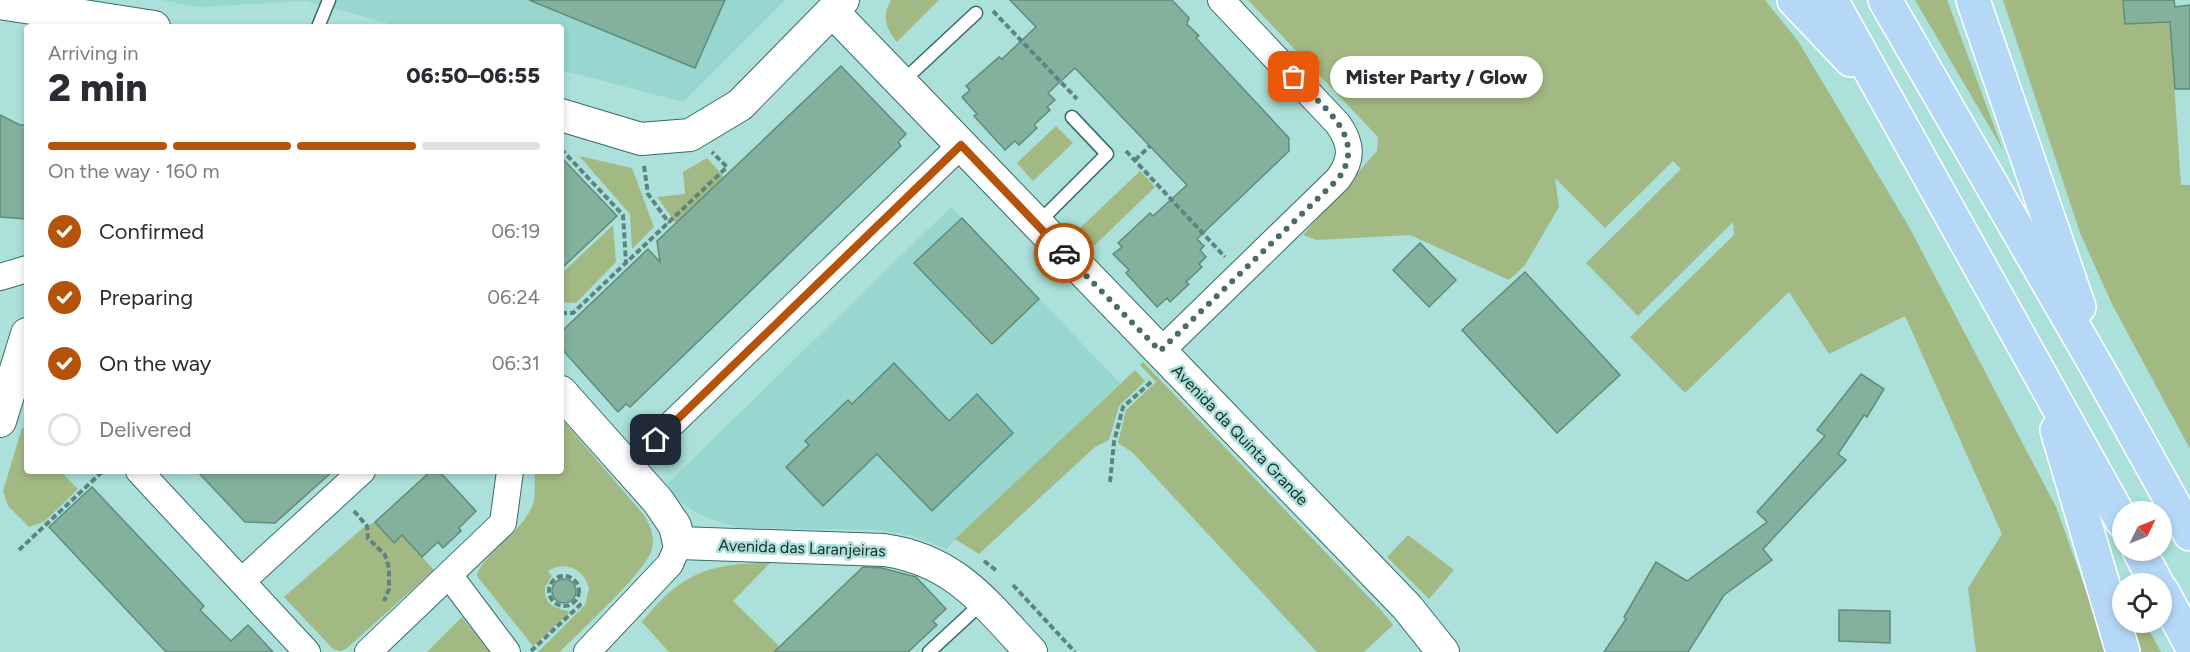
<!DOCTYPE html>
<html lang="en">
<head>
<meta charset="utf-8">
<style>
  body { margin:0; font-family:Figtree,sans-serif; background:#f2f2f3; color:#2b2b33; height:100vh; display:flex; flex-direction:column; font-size:22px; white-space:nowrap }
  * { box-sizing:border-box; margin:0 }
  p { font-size:20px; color:#7c7c81 }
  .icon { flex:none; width:33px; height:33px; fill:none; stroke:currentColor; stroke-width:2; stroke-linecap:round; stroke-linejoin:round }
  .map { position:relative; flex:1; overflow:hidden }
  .panel { position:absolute; left:24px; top:24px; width:540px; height:450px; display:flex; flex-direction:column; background:#fff; border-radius:6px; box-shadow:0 3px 9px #0003 }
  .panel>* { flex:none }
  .needle { width:39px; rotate:47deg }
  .buttons { position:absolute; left:2112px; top:501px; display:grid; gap:12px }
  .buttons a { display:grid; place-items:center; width:60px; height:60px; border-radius:50%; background:#fff; box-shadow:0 3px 9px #0003; font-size:30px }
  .pin { position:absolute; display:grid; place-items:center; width:51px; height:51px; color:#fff; margin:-26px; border-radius:12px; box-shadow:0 3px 9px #0006 }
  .courier { position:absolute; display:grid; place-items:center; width:60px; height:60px; margin:-30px; border:4px solid #b45309; border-radius:50%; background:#fff; color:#222; box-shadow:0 2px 8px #0007 }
  .bubble { position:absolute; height:42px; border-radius:21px; background:#fff; box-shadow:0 3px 9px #0003; font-size:20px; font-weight:800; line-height:42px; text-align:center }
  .overview em { font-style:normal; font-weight:800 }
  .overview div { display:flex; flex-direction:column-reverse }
  .overview { display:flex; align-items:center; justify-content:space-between; height:102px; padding:0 24px }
  h1 { font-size:39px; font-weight:800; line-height:45px }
  .bar { display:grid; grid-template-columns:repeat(4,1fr); gap:9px 6px; align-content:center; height:72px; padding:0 24px }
  .bar i { height:8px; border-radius:4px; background:#e1e1e2 }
  .bar .current { background:#b45309 }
  .bar p { grid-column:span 4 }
  ol { padding:0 24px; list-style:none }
  li { display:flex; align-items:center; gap:18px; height:66px }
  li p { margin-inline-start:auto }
  li .icon { padding:6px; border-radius:50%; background:#b45309; color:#fff; stroke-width:4 }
  li:last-child { color:#7c7c81 }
  li i { width:33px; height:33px; border:3px solid #e1e1e2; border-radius:50% }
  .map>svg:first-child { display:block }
</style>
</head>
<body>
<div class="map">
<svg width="2190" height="652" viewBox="0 0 2190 652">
  <rect width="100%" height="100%" fill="#abe1da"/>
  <g fill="#97d7d0">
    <polygon points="161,0 785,0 683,102 561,70 561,27 402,27 306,1 199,7"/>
    <polygon points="951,207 1120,383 946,549 910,535 877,530 738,528 700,515 678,500 667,484"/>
  </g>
  <g fill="#a3b983">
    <path d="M891,0H939L897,42C885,28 882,16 891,0Z"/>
    <polygon points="1248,0 1765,0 1798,41 1908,225 2056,507 2108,652 1976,652 1968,588 2002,534 1905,316 1829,354 1789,292 1685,393 1630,337 1734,235 1733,222 1638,316 1586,263 1681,169 1673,161 1605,228 1555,178 1559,207 1525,265 1509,280 1410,235 1317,240 1303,235 1377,151 1378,137"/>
    <polygon points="1915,0 1947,0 2003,150"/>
    <polygon points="2003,0 2124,0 2125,24 2170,23 2181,185 2190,185 2190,449 2113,306 2080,233"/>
    <polygon points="1056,126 1073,143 1033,181 1017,163"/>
    <polygon points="579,156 632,168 654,227 632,249 630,214"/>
    <polygon points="707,158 724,177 676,223 657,197 685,194 683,172"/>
    <polygon points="1140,171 1155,187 1094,246 1078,230"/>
    <polygon points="613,225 616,262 576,303 561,302 561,274"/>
    <polygon points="1143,362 1380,609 1393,625 1364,652 1317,652 1132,452 1118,443 1126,410 1156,382 1140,365"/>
    <polygon points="1135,370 1145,381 1119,406 1109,440 1095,447 979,554 955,539"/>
    <path d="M561,418L643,514C650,524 655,536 652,549C647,571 579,632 560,652H538L585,605L589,589C585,569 565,560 548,571L552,576L545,587C544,607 556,607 570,612L533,646L477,576C479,558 524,531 533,504C536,494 534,481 535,471H561Z"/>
    <polygon points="27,426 27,471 60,471 78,489 45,521 29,527 8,506 3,491 22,428"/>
    <polygon points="375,522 393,543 402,535 434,570 347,648 341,651 333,649 284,597 364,527"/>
    <polygon points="1408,535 1454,570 1429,599 1387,557"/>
    <path d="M770,563L733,601L779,646L774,652H669L642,622C681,573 709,563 770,563Z"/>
    <polygon points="462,617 490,652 427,652"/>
    <polygon points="2131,623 2145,623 2161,652 2140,652"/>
  </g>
  <g fill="#83b19d" stroke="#608c79" stroke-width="1.5">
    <polygon points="529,0 725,0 695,68"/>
    <polygon points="1010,0 1172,0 1189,18 1187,24 1199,36 1196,38 1289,138 1289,151 1197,239 1204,246 1200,250 1206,257 1199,264 1202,267 1186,282 1189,284 1170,302 1167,298 1157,307 1126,273 1129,270 1113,254 1122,247 1118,243 1150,213 1153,216 1187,185 1075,68 1048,93 1055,100 1047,107 1050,110 1034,125 1037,128 1019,145 1015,141 1005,150 974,116 977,114 962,97 970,90 966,86 999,57 1002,59 1036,27"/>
    <polygon points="2123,0 2174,0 2175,7 2190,5 2190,89 2175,89 2170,22 2125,24"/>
    <polygon points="841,66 906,134 898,142 901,146 630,407 626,404 618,412 561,348 561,332 648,249 660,262 657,241"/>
    <polygon points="0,115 20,125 27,125 27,219 0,217"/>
    <polygon points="561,157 617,216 561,269"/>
    <polygon points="962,218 1039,299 992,344 914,263"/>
    <polygon points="1420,243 1456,280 1429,307 1393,270"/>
    <polygon points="1525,272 1620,375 1557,433 1462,330"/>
    <polygon points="894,363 949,421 977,394 1013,433 932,511 877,454 823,506 786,467 809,445 805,441 848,400 852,404"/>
    <polygon points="1861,374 1884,389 1867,417 1864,415 1838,454 1846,460 1763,549 1772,560 1724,595 1688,652 1604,652 1626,619 1624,617 1656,562 1687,581 1767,522 1757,512 1825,436 1817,430"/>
    <polygon points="197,471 333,471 275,523 245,522"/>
    <polygon points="431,471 439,471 476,511 459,528 461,531 443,548 438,542 422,557 402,535 394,543 375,522"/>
    <polygon points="92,487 204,606 200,610 231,641 248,625 273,652 166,652 49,527"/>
    <polygon points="863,567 882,568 916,577 946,609 933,621 937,625 908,652 774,652"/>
    <circle cx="564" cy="591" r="12"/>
    <polygon points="1839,610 1890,611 1890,643 1839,641"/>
  </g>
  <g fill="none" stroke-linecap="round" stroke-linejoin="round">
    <g stroke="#386b66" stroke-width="15">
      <g id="service">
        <polyline points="318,27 329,0"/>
        <polyline points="902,82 976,13"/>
        <polyline points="1037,224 1107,154 1072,117"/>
        <polyline points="929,652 983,602"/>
      </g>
    </g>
    <g stroke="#386b66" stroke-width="28">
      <g id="minor">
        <polyline points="0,277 27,269"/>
        <path d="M1160,352L1338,179C1353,159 1352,144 1338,124L1221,0"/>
        <polyline points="627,467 961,145"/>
        <polyline points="139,471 307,652"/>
        <polyline points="449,575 507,652"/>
        <polyline points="242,581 362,471"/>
        <polyline points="368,652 503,523 510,471"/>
        <polyline points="587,652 670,564 679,543"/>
      </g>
    </g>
    <g stroke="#386b66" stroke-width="34">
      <g id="tertiary">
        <polyline points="0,3 154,27"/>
        <polyline points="833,12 1407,607 1443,652"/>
        <polyline points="561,115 641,139 690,135 740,105 843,0"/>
        <path d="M561,392L658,501L675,526L679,543L884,550C955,560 985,603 1031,652"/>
        <polyline points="0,421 27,334"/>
      </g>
    </g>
    <g stroke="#fff" stroke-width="36">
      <g id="trunk">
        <polyline points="1794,0 1851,60"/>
        <polyline points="1831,0 2122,521"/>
        <polyline points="1885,0 2101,374 2190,534"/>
        <polyline points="1973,0 2079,307"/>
        <polyline points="2057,430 2123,652"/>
        <polyline points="2139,550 2157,584"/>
        <polyline points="2162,591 2190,643"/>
      </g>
    </g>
    <g stroke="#5f8480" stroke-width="4" stroke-dasharray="6 3" stroke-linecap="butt">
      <polyline points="993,11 1077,99"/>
      <polyline points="561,149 623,215 626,263"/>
      <polyline points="1126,151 1225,257"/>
      <polyline points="1135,160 1150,146"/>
      <polyline points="644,166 648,194 669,223"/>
      <polyline points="561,313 573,313 727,167 712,152"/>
      <polyline points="1110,482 1114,442 1123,407 1151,382"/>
      <polyline points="354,511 367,526 368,538 385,555 389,568 389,589 384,601"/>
      <polyline points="19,550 103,471"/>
      <polyline points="984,561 997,571"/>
      <circle cx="564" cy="591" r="15"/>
      <polyline points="1013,585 1075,652"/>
      <polyline points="531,651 580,605 576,601"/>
    </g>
    <use href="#service" stroke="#fff" stroke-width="12"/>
    <use href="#minor" stroke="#fff" stroke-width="26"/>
    <use href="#tertiary" stroke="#fff" stroke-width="32"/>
    <use href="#trunk" stroke="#b6d8f7" stroke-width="33"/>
  </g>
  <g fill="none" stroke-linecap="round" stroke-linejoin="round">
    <path stroke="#4b6b68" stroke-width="6" stroke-dasharray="0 10.8" d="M1064,253L1160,351L1338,179C1369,137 1322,107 1294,77"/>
    <polyline stroke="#b45309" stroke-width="8" points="656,440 961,145 1064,253"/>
  </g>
  <g text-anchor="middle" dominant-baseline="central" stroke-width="5" stroke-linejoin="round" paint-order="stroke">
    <g font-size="16" fill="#172c2a" stroke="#abe1da">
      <text transform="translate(1240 435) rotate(46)">Avenida da Quinta Grande</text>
      <text transform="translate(802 548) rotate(2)">Avenida das Laranjeiras</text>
    </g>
  </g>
</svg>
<div class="buttons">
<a><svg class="needle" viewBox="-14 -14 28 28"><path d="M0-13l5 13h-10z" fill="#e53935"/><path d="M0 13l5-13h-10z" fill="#7c7c81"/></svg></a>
<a><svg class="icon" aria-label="locate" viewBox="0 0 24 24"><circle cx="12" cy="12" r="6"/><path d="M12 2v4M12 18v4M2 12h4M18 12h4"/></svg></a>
</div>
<div class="pin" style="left:1294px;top:77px;background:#ea580c"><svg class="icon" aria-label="bag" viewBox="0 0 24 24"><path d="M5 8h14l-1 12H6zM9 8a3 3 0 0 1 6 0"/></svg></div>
<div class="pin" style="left:656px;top:440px;background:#1f2937"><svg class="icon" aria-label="home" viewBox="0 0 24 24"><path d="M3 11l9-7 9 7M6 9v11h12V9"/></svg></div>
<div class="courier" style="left:1064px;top:253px"><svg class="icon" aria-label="car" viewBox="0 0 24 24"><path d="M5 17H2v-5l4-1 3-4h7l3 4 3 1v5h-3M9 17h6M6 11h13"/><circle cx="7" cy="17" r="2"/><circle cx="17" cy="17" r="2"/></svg></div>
<div class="bubble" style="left:1330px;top:56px;width:213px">Mister Party / Glow</div>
<section class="panel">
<div class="overview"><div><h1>2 min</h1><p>Arriving in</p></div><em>06:50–06:55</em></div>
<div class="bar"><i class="current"></i><i class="current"></i><i class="current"></i><i></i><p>On the way · 160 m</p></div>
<ol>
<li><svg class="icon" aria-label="check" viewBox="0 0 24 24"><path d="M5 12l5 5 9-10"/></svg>Confirmed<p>06:19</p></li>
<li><svg class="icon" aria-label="check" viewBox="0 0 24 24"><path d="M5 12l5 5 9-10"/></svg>Preparing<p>06:24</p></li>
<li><svg class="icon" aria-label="check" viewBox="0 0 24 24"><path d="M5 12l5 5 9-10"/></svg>On the way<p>06:31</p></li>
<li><i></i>Delivered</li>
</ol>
</section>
</div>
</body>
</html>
